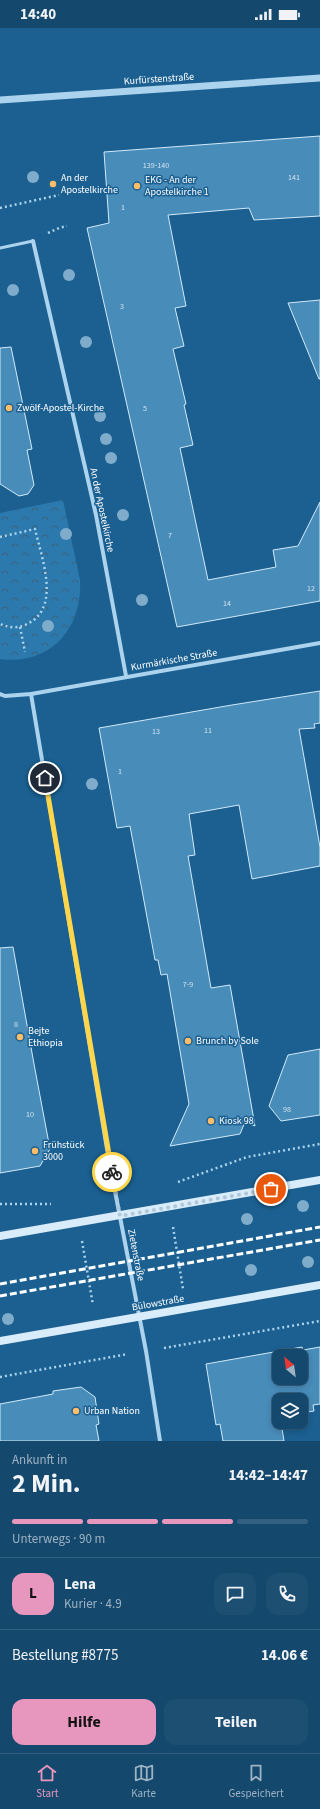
<!DOCTYPE html>
<html lang="de">
<head>
<meta charset="utf-8">
<style>
  body { margin:0; font-family:"Source Sans 3",sans-serif; background:#1d4f72; color:#f1f3f6; height:100vh; display:flex; flex-direction:column; font-size:15px; white-space:nowrap }
  * { box-sizing:border-box; margin:0 }
  p { font-size:13px; color:#9db2c2 }
  .icon { flex:none; width:22px; height:22px; fill:none; stroke:currentColor; stroke-width:2; stroke-linecap:round; stroke-linejoin:round }
  .map { position:relative; height:1413px; overflow:hidden }
  .panel { display:flex; flex-direction:column; background:#14486d; flex:1 }
  .panel>* { flex:none }
  .needle { width:26px; rotate:331deg }
  .controls { position:absolute; left:272px; top:1321px; display:grid; gap:8px }
  .controls a { display:grid; place-items:center; width:36px; height:36px; border-radius:8px; background:#14486d; box-shadow:0 2px 6px #0003,0 0 0 1px #336080; font-size:20px }
  .pin { position:absolute; display:grid; place-items:center; width:34px; height:34px; color:#fff; margin:-17px; border:2px solid #fff; border-radius:50%; box-shadow:0 1px 4px #0007 }
  .courier { position:absolute; display:grid; place-items:center; width:40px; height:40px; margin:-20px; border:3px solid #ffd54a; border-radius:50%; background:#fff; color:#222; box-shadow:0 1px 5px #0007 }
  .summary em { font-style:normal; font-weight:700 }
  .summary div { display:flex; flex-direction:column-reverse }
  .summary { display:flex; align-items:center; justify-content:space-between; height:68px; padding:0 12px }
  h1 { font-size:26px; font-weight:700; line-height:30px }
  .bar { display:grid; grid-template-columns:repeat(4,1fr); gap:6px 4px; align-content:center; height:48px; padding:0 12px }
  .bar i { height:5px; border-radius:3px; background:#336080 }
  .bar .selected { background:#e797bd }
  .bar p { grid-column:span 4 }
  .line { display:flex; align-items:center; gap:10px; padding:0 12px; border-top:1px solid #336080 }
  .line div { flex:1 }
  .round { display:grid; place-items:center; flex:none; width:42px; height:42px; border-radius:12px; background:#1d4f72 }
  .primary-button { display:flex; gap:8px; margin-top:auto; padding:8px 12px }
  .primary-button a { flex:1; height:46px; border-radius:12px; background:#e797bd; color:#111; font-size:16px; font-weight:700; line-height:46px; text-align:center }
  .primary-button a+a { background:#1d4f72; color:#f1f3f6 }
  .status { display:flex; justify-content:space-between; align-items:center; height:28px; padding:0 20px; background:#14486d; direction:ltr }
  .status svg { height:11px; fill:currentColor }
  .menu { display:flex; justify-content:space-around; align-items:center; height:56px; border-top:1px solid #336080; background:#14486d; font-size:11px; color:#9db2c2 }
  .menu a { display:grid; justify-items:center; gap:2px }
  .menu .selected { color:#e797bd }
  .map>svg:first-child { display:block }
</style>
</head>
<body>
<div class="status"><b>14:40</b><svg viewBox="0 0 49 12"><path d="M0 12V9h3v3zM5 12V6h3v6zM10 12V3h3v9zM15 12V0h3v12zM26 1h20v11H26zM47 4h2v5h-2z"/></svg></div>
<div class="map">
<svg width="320" height="1413" viewBox="0 0 320 1413">
  <defs>
    <pattern id="park-crowns" width="20" height="18" patternUnits="userSpaceOnUse"><rect width="20" height="18" fill="#2b79ad"/><path d="M2 6a3 3 0 1 1 6 0M12 15a3 3 0 1 1 6 0" fill="none" stroke="#3c627c"/></pattern>
  </defs>
  <rect width="100%" height="100%" fill="#1b6091"/>
  <path fill="url(#park-crowns)" d="M63,472L80,552C83,600 50,638 0,631V485Z"/>
  <g fill="#488cba" stroke="#d1eafa" fill-rule="evenodd">
    <polygon points="320,108 320,188 254,192 249,180 168,187 186,278 175,280 184,318 173,321 186,376 184,377 193,417 180,420 208,552 276,539 273,522 298,518 320,474 320,573 177,599 87,200 109,195 104,124"/>
    <polygon points="320,272 320,351 319,351 288,275"/>
    <polygon points="11,319 32,421 27,422 34,457 28,466 19,468 0,456 0,320"/>
    <polygon points="320,663 320,695 314,696 315,700 299,701 320,819 320,838 252,851 239,777 189,786 195,827 188,828 211,960 230,957 255,1098 245,1094 240,1106 170,1118 189,1076 167,946 161,947 158,932 155,932 130,798 117,800 99,700 232,677"/>
    <polygon points="13,919 34,1036 50,1121 40,1138 0,1145 0,920"/>
    <polygon points="320,1021 320,1087 281,1093 269,1078 288,1027"/>
    <path d="M302,1319L303,1322L320,1319V1376L313,1377L314,1383L301,1385V1372H279V1394H281L284,1413H223L220,1396L216,1397L206,1336ZM279,1328H301V1350H279Z"/>
    <polygon points="81,1359 95,1369 99,1396 96,1397 99,1413 0,1413 0,1376 53,1366 53,1363"/>
  </g>
  <g fill="none" stroke-linecap="round" stroke-linejoin="round">
    <g stroke="#abd3ee" stroke-width="2.5" stroke-dasharray="2 3" stroke-linecap="butt">
      <polyline points="0,180 59,167"/>
      <polyline points="48,205 59,200 67,198"/>
      <path d="M0,509L35,501C41,528 61,578 29,595C19,601 10,600 0,596"/>
      <polyline points="20,599 25,624"/>
      <polyline points="178,1154 247,1129 320,1116"/>
      <polyline points="0,1176 51,1176"/>
      <polyline points="173,1199 183,1261"/>
      <polyline points="82,1213 93,1277"/>
      <polyline points="164,1320 320,1293"/>
      <polyline points="0,1349 128,1326"/>
    </g>
    <polyline stroke="#abd3ee" stroke-width="3" points="0,220 33,213"/>
    <g stroke="#abd3ee" stroke-width="4">
      <polyline points="33,213 96,487 126,648"/>
      <polyline points="0,666 5,668 31,666 320,615"/>
      <polyline points="31,666 108,1127 146,1323 160,1413"/>
    </g>
    <polyline stroke="#abd3ee" stroke-width="7" points="0,72 320,50"/>
    <g stroke="#d8ecfa" stroke-width="8">
      <polyline points="0,1208 320,1152"/>
      <polyline points="0,1313 320,1257"/>
    </g>
    <g stroke="#fff" stroke-width="3" stroke-dasharray="7 3" stroke-linecap="butt">
      <polyline points="0,1256 320,1199"/>
      <polyline points="0,1268 320,1212"/>
    </g>
  </g>
  <g fill="#7faccb">
    <circle cx="33" cy="149" r="6"/>
    <circle cx="69" cy="247" r="6"/>
    <circle cx="13" cy="262" r="6"/>
    <circle cx="86" cy="314" r="6"/>
    <circle cx="100" cy="388" r="6"/>
    <circle cx="106" cy="411" r="6"/>
    <circle cx="111" cy="430" r="6"/>
    <circle cx="123" cy="487" r="6"/>
    <circle cx="66" cy="506" r="6"/>
    <circle cx="142" cy="572" r="6"/>
    <circle cx="48" cy="598" r="6"/>
    <circle cx="92" cy="756" r="6"/>
    <circle cx="303" cy="1178" r="6"/>
    <circle cx="247" cy="1191" r="6"/>
    <circle cx="308" cy="1234" r="6"/>
    <circle cx="251" cy="1242" r="6"/>
    <circle cx="8" cy="1291" r="6"/>
  </g>
  <g fill="none" stroke-linecap="round" stroke-linejoin="round">
    <polyline stroke="#afc7d8" stroke-width="4" stroke-dasharray="0 7.2" points="112,1144 120,1188 271,1161"/>
    <polyline stroke="#ffd54a" stroke-width="5" points="45,750 112,1144"/>
  </g>
  <g fill="#ffbd68" stroke="#1b6091" stroke-width="1.5">
    <circle cx="53" cy="156" r="4"/>
    <circle cx="137" cy="158" r="4"/>
    <circle cx="9" cy="380" r="4"/>
    <circle cx="20" cy="1009" r="4"/>
    <circle cx="188" cy="1013" r="4"/>
    <circle cx="211" cy="1093" r="4"/>
    <circle cx="35" cy="1123" r="4"/>
    <circle cx="76" cy="1383" r="4"/>
  </g>
  <g text-anchor="middle" dominant-baseline="central" stroke-width="3" stroke-linejoin="round" paint-order="stroke">
    <g font-size="8" fill="#d1e2ee">
      <text x="156" y="137">139-140</text>
      <text x="294" y="149">141</text>
      <text x="123" y="179">1</text>
      <text x="122" y="278">3</text>
      <text x="145" y="380">5</text>
      <text x="170" y="507">7</text>
      <text x="311" y="560">12</text>
      <text x="227" y="575">14</text>
      <text x="208" y="702">11</text>
      <text x="156" y="703">13</text>
      <text x="120" y="743">1</text>
      <text x="188" y="956">7-9</text>
      <text x="16" y="996">8</text>
      <text x="287" y="1081">98</text>
      <text x="30" y="1086">10</text>
    </g>
    <g font-size="10" fill="#fff" stroke="#1b6091">
      <text transform="translate(159 51) rotate(-4)">Kurfürstenstraße</text>
      <text transform="translate(102 482) rotate(78)">An der Apostelkirche</text>
      <text transform="translate(174 632) rotate(-10)">Kurmärkische Straße</text>
      <text transform="translate(136 1227) rotate(79)">Zietenstraße</text>
      <text transform="translate(158 1275) rotate(-10)">Bülowstraße</text>
    </g>
    <g font-size="10" fill="#fff" stroke="#1b6091" text-anchor="start">
      <text x="61" y="150">An der<tspan x="61" dy="12">Apostelkirche</tspan></text>
      <text x="145" y="152">EKG - An der<tspan x="145" dy="12">Apostelkirche 1</tspan></text>
      <text x="17" y="380">Zwölf-Apostel-Kirche</text>
      <text x="28" y="1003">Bejte<tspan x="28" dy="12">Ethiopia</tspan></text>
      <text x="196" y="1013">Brunch by Sole</text>
      <text x="219" y="1093">Kiosk 98</text>
      <text x="43" y="1117">Frühstück<tspan x="43" dy="12">3000</tspan></text>
      <text x="84" y="1383">Urban Nation</text>
    </g>
  </g>
</svg>
<div class="controls">
<a><svg class="needle" viewBox="-14 -14 28 28"><path d="M0-13l5 13h-10z" fill="#e53935"/><path d="M0 13l5-13h-10z" fill="#9db2c2"/></svg></a>
<a><svg class="icon" aria-label="layers" viewBox="0 0 24 24"><path d="M12 4l9 5-9 5-9-5zM3 14l9 5 9-5"/></svg></a>
</div>
<div class="pin" style="left:271px;top:1161px;background:#ea580c"><svg class="icon" aria-label="bag" viewBox="0 0 24 24"><path d="M5 8h14l-1 12H6zM9 8a3 3 0 0 1 6 0"/></svg></div>
<div class="pin" style="left:45px;top:750px;background:#1f2937"><svg class="icon" aria-label="home" viewBox="0 0 24 24"><path d="M3 11l9-7 9 7M6 9v11h12V9"/></svg></div>
<div class="courier" style="left:112px;top:1144px"><svg class="icon" aria-label="bike" viewBox="0 0 24 24"><circle cx="6" cy="16" r="4"/><circle cx="18" cy="16" r="4"/><path d="M6 16l4-8h5l3 8M10 8l3 8H6M13 5h3"/></svg></div>
</div>
<section class="panel">
<div class="summary"><div><h1>2 Min.</h1><p>Ankunft in</p></div><em>14:42–14:47</em></div>
<div class="bar"><i class="selected"></i><i class="selected"></i><i class="selected"></i><i></i><p>Unterwegs · 90 m</p></div>
<div class="line" style="height:72px"><b class="round" style="background:#e797bd;color:#111">L</b><div><b>Lena</b><p>Kurier · 4.9</p></div><a class="round"><svg class="icon" aria-label="chat" viewBox="0 0 24 24"><path d="M4 5h16v11H9l-5 4z"/></svg></a><a class="round"><svg class="icon" aria-label="phone" viewBox="0 0 24 24"><path d="M5 4h4l2 5-3 2q2 4 5 5l2-3 5 2v4C11 20 4 13 5 4z"/></svg></a></div>
<div class="line" style="height:52px"><div>Bestellung #8775</div><b>14.06 €</b></div>
<div class="primary-button"><a>Hilfe</a><a>Teilen</a></div>
</section>
<nav class="menu">
<a class="selected"><svg class="icon" aria-label="home" viewBox="0 0 24 24"><path d="M3 11l9-7 9 7M6 9v11h12V9"/></svg>Start</a>
<a><svg class="icon" aria-label="map" viewBox="0 0 24 24"><path d="M3 6l6-2 6 2 6-2v14l-6 2-6-2-6 2zM9 4v14M15 6v14"/></svg>Karte</a>
<a><svg class="icon" aria-label="saved" viewBox="0 0 24 24"><path d="M7 4h10v16l-5-4-5 4z"/></svg>Gespeichert</a>
</nav>
</body>
</html>
